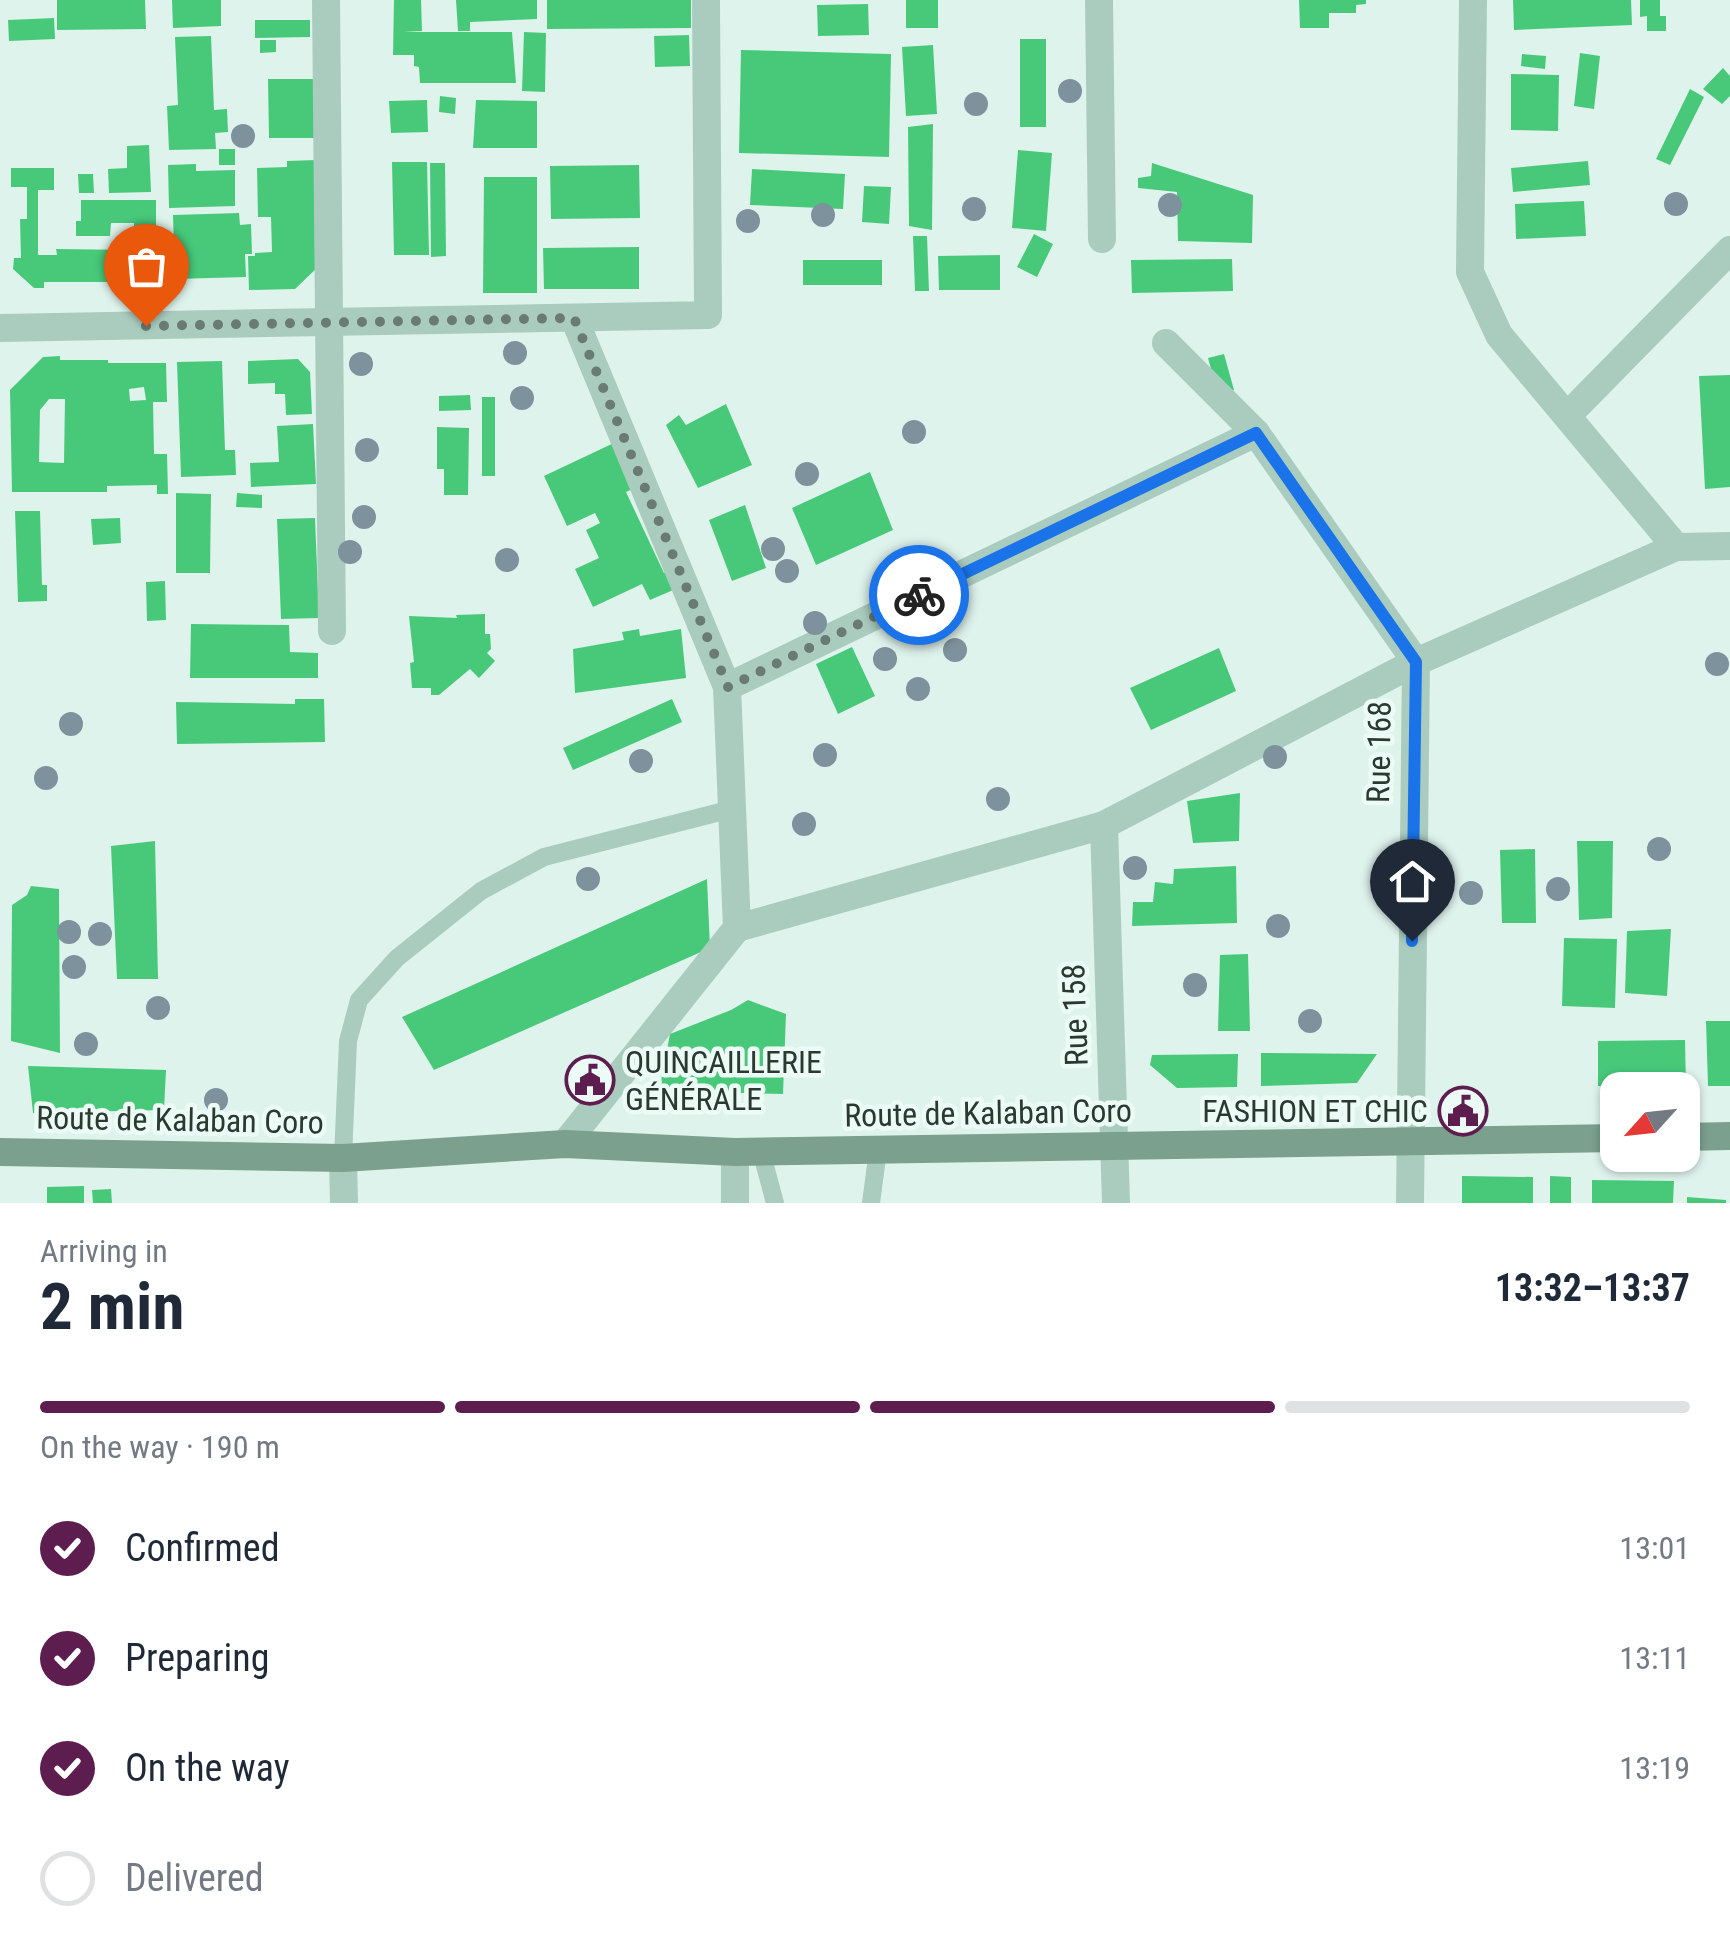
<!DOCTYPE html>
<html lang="en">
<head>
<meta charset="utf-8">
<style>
  body { margin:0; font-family:"Roboto Condensed",sans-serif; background:#f6f6f7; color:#1f2937; height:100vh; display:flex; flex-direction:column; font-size:38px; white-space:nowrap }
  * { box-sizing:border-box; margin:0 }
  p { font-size:32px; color:#747a83 }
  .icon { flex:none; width:55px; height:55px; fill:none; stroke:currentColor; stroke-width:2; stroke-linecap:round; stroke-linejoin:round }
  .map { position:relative; height:1203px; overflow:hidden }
  .panel { display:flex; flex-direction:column; background:#fff; flex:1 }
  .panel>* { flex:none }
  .needle { width:65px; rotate:243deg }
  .tools { position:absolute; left:1600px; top:1072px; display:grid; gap:20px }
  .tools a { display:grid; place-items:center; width:100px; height:100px; border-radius:20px; background:#fff; box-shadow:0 2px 8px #0004; font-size:50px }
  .pin { position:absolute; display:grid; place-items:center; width:85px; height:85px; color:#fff; margin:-102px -42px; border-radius:50% 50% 50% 0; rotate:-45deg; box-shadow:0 0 10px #0007 }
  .pin .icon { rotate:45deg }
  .courier { position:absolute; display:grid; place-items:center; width:100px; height:100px; margin:-50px; border:8px solid #1a73e8; border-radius:50%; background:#fff; color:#222; box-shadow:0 2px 12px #0007 }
  .head em { font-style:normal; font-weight:700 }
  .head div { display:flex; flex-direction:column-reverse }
  .head { display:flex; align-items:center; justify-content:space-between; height:170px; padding:0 40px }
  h1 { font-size:65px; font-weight:700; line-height:75px }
  .bar { display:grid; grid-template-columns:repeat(4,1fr); gap:15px 10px; align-content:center; height:120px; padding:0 40px }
  .bar i { height:12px; border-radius:8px; background:#e0e1e3 }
  .bar .active { background:#5d1e4f }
  .bar p { grid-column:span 4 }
  ol { padding:0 40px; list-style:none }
  li { display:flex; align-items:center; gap:30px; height:110px }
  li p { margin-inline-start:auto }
  li .icon { padding:10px; border-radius:50%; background:#5d1e4f; color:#fff; stroke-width:4 }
  li:last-child { color:#747a83 }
  li i { width:55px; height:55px; border:5px solid #e0e1e3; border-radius:50% }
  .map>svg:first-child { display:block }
</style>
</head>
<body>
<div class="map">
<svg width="1730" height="1203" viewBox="0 0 1730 1203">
  <rect width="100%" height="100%" fill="#dff3ed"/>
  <g fill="#48c97a" fill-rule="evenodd">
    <polygon points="57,0 145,0 146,29 57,30"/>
    <polygon points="172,0 221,0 221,26 173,28"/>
    <polygon points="394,0 421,0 422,31 403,32 512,32 516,83 420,83 419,67 414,66 414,55 393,55"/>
    <polygon points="456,0 537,0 537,19 470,22 470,31 458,31"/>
    <polygon points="547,0 691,0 691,28 547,29"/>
    <rect x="906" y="0" width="32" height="28"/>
    <polygon points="1299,0 1366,0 1366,4 1356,5 1356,13 1329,13 1329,28 1300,28"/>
    <polygon points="1513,0 1631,0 1632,25 1514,30"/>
    <polygon points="1640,0 1660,0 1660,16 1666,16 1666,31 1647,31 1647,16 1640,17"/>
    <polygon points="868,4 869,35 818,36 817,5"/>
    <polygon points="54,18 55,39 9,41 8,20"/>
    <polygon points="255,20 310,20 310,37 255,38"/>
    <polygon points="524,32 546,33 545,92 522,91"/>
    <polygon points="689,35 690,66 655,67 654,36"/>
    <polygon points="211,36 214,110 227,109 228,132 215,133 216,149 169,150 167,106 178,105 175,37"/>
    <rect x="1020" y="39" width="26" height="88"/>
    <polygon points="260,40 276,40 276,52 260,53"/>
    <polygon points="933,45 937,114 906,116 902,47"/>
    <polygon points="741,50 891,54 889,157 739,153"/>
    <polygon points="1580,53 1600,56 1594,109 1574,106"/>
    <polygon points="1522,54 1546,56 1545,69 1521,66"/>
    <polygon points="1723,68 1730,76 1730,96 1722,104 1703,89"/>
    <polygon points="1511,74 1559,75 1558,131 1511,130"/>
    <polygon points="268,79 314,79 315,138 269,138"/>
    <polygon points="1690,89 1704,97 1670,165 1656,159"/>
    <polygon points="440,96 456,98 455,114 439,112"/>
    <polygon points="427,100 428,132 391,133 389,101"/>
    <polygon points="476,100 537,101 537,148 473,148"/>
    <polygon points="933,124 932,230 909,226 908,127"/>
    <polygon points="149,145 151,192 109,193 108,169 127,168 127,146"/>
    <rect x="219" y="149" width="16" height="16"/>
    <polygon points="1018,150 1052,153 1046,231 1012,228"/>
    <polygon points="317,160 320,265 295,289 249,290 248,256 255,256 255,253 272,252 271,217 258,217 257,168 287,167 287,161"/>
    <polygon points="1588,161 1590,185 1513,192 1511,168"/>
    <polygon points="392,162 427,162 429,255 394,255"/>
    <polygon points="430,163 445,163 446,256 431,257"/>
    <polygon points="1152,163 1253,195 1252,243 1178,241 1177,192 1138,188 1138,178 1151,176"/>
    <polygon points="196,164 196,171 235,170 235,206 169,208 168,165"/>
    <polygon points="639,165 640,218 551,219 550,166"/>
    <polygon points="11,168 54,168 54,190 38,190 38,255 57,255 56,249 134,250 134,223 111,223 110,236 76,236 76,221 81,221 81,200 156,200 156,282 44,282 44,288 34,288 13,269 14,258 21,258 20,219 27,219 27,187 11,187"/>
    <polygon points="752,169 845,174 843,209 750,205"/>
    <polygon points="78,174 93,174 94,193 79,193"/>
    <polygon points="484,177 537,177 537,293 483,293"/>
    <polygon points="864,186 891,187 889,224 862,222"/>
    <polygon points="1584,201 1586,236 1516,239 1515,204"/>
    <polygon points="239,213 240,225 251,224 252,254 245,254 246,277 175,279 173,215"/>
    <polygon points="1034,234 1053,244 1037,277 1017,267"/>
    <polygon points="913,236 927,236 929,291 915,291"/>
    <polygon points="639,247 639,289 544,289 543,248"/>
    <polygon points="1000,255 1000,290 939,290 938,256"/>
    <polygon points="1232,259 1233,291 1132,293 1131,260"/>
    <rect x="803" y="260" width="79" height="25"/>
    <polygon points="1224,354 1234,390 1218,394 1208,358"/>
    <path d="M60,356V360H108V363H166L167,402H153L154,454H167L168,494H157V485L107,486V492H12L10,390L43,357ZM144,387L146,400L130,401L129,389ZM49,399H65L64,463L39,462L40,410Z"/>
    <polygon points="298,359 310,372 312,414 286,415 285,394 275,394 275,383 248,384 248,361"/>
    <polygon points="222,361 225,450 235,450 236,475 181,477 177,362"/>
    <polygon points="1730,375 1730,487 1705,489 1699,376"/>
    <polygon points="470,395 471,410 439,411 439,396"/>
    <rect x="482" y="397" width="13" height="79"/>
    <polygon points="726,404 752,465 698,488 666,425 679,415 686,425"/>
    <polygon points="313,424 316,484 251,487 250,463 279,462 277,426"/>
    <polygon points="437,427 469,428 468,495 444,495 444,469 437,469"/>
    <polygon points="618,441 639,486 626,492 664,573 672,569 680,587 650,600 642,584 593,607 575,569 599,558 586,530 600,523 595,513 567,526 544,476"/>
    <polygon points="870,472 893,530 816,565 792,508"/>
    <polygon points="176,493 211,494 210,573 176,573"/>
    <polygon points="237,493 262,495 262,508 236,507"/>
    <polygon points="745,505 766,568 732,581 709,520"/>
    <polygon points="15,511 40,511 42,585 47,585 47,601 18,602"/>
    <polygon points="120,518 121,543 93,545 91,519"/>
    <polygon points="315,518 319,618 281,619 277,519"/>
    <polygon points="165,581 166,620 147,621 146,582"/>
    <polygon points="485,614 485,634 490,634 491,649 487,653 495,661 479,678 470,669 439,695 431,695 431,688 412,688 410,663 414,662 409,616 457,618 456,615"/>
    <polygon points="191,624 289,625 290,652 318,653 318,678 190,678"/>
    <polygon points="639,629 640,636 681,629 686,678 575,693 573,649 624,640 622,632"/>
    <polygon points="852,647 875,696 838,714 816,664"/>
    <polygon points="1219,648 1236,691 1151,730 1130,688"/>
    <polygon points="295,699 324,699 325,742 177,744 176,702 295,704"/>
    <polygon points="672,699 682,722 573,770 563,748"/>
    <polygon points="1240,793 1239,841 1193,843 1187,801"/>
    <polygon points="155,841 158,979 117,979 111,846"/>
    <polygon points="1577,841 1613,841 1612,918 1579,920"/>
    <polygon points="1535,849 1536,923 1502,923 1500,850"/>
    <polygon points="1236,866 1237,923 1132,926 1133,902 1153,902 1155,882 1173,884 1174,869"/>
    <polygon points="707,879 710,948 434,1070 402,1017"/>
    <polygon points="31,886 59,889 60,1053 11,1041 12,905 27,895"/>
    <polygon points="1671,929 1667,996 1625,993 1627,931"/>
    <polygon points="1564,938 1617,939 1615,1008 1562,1006"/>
    <polygon points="1248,954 1250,1031 1218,1031 1220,955"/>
    <polygon points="748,1000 786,1014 783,1094 659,1091 670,1034 731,1010"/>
    <polygon points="1706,1021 1730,1021 1730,1086 1708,1086"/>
    <polygon points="1685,1040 1686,1087 1598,1086 1598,1041"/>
    <polygon points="1261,1053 1377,1054 1357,1083 1261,1086"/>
    <polygon points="1238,1054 1237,1087 1177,1088 1150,1065 1152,1055"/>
    <polygon points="28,1066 166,1070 164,1110 33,1113"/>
    <polygon points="1462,1176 1533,1177 1533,1203 1462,1203"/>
    <polygon points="1550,1176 1571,1177 1571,1203 1550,1203"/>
    <polygon points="1592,1180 1674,1181 1673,1203 1592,1203"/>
    <polygon points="84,1186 84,1203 47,1203 47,1187"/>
    <polygon points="111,1189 112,1203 93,1203 92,1190"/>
    <polygon points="1687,1197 1726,1200 1726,1203 1687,1203"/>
  </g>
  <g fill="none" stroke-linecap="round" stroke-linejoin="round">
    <g stroke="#aaccbf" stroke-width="18">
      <polyline points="761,1151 775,1203"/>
      <polyline points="343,1158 348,1041 359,1000 397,958 481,891 544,857 732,809"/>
      <polyline points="871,1203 878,1150"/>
    </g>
    <g stroke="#aaccbf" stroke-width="28">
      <polyline points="326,0 332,631"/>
      <polyline points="1099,0 1102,239"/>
      <polyline points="1473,0 1470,272 1499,335 1676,547"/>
      <polyline points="574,318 727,687"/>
      <polyline points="0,328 708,315 706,0"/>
      <polyline points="1166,343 1256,433 1416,662 1410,1203"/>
      <polyline points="1568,415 1730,250"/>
      <polyline points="1104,825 1116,1203"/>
      <polyline points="737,928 1104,825 1416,662 1676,547 1730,546"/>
      <polyline points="565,1144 737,928 727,687 1256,433"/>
      <polyline points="735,1152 735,1203"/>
      <polyline points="343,1158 344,1203"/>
    </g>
    <g stroke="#7ba08e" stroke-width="28">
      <polyline points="1682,1137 1730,1136"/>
      <polyline points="0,1152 343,1158 565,1144 735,1152 1618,1138"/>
    </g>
  </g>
  <g fill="#7d929c">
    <circle cx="1070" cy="91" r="12"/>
    <circle cx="976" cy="104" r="12"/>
    <circle cx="243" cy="136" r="12"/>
    <circle cx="1676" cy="204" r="12"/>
    <circle cx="1170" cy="205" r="12"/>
    <circle cx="974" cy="209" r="12"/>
    <circle cx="823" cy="215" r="12"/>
    <circle cx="748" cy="221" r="12"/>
    <circle cx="515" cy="353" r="12"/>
    <circle cx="361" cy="364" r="12"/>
    <circle cx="522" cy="398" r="12"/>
    <circle cx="914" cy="432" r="12"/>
    <circle cx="367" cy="450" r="12"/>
    <circle cx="807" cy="474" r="12"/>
    <circle cx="364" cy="517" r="12"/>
    <circle cx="773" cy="549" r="12"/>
    <circle cx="350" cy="552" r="12"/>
    <circle cx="507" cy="560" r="12"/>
    <circle cx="787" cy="571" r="12"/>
    <circle cx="815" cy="623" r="12"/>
    <circle cx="955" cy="650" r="12"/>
    <circle cx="885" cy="659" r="12"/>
    <circle cx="1717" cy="664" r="12"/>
    <circle cx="918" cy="689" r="12"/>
    <circle cx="71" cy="724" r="12"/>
    <circle cx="825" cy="755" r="12"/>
    <circle cx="1275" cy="757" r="12"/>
    <circle cx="641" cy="761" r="12"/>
    <circle cx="46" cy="778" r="12"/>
    <circle cx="998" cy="799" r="12"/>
    <circle cx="804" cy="824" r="12"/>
    <circle cx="1659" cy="849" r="12"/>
    <circle cx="1135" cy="868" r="12"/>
    <circle cx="588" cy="879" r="12"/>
    <circle cx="1558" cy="889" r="12"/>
    <circle cx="1471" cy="893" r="12"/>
    <circle cx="1278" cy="926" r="12"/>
    <circle cx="69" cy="932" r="12"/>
    <circle cx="100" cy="934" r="12"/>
    <circle cx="74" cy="967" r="12"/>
    <circle cx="1195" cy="985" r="12"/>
    <circle cx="158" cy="1008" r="12"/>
    <circle cx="1310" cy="1021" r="12"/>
    <circle cx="86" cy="1044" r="12"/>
    <circle cx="216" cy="1100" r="12"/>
    <circle cx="59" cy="1120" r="12"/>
  </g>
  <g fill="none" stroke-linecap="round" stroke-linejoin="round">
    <polyline stroke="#697b73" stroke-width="10" stroke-dasharray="0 18" points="146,326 574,318 728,687 919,595"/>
    <polyline stroke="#1a73e8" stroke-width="12" points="919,595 1256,433 1416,662 1412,941"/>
  </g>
  <defs>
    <g id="civic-ring" transform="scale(2.5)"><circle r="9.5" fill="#ecfbf6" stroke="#5d1e4f" stroke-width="1.5"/><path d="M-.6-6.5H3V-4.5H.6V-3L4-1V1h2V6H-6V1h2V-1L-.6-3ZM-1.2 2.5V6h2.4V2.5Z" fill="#5d1e4f"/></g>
  </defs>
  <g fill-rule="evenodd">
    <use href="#civic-ring" x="590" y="1080"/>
    <use href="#civic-ring" x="1463" y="1111"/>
  </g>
  <g text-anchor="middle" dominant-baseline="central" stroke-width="9" stroke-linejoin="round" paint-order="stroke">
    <g font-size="32" fill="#2a3a31" stroke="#ecfbf6">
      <text transform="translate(1379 752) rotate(-89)">Rue 168</text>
      <text transform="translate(1075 1015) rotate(-92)">Rue 158</text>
      <text transform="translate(988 1113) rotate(-1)">Route de Kalaban Coro</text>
      <text transform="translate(180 1120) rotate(1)">Route de Kalaban Coro</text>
    </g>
    <g font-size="32" fill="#2a3a31" stroke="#ecfbf6" text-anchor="start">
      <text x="625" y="1062">QUINCAILLERIE<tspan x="625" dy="37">GÉNÉRALE</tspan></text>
      <text x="1428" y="1111" text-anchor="end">FASHION ET CHIC</text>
    </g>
  </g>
</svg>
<div class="tools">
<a><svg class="needle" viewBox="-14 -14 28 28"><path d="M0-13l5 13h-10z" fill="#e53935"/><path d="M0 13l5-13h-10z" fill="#747a83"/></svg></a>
</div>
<div class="pin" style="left:146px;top:326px;background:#ea580c"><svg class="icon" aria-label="bag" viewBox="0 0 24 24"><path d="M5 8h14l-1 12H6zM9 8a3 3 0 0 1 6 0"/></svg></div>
<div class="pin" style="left:1412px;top:941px;background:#1f2937"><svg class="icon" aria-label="home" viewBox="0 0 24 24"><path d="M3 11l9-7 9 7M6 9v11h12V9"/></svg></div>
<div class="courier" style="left:919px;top:595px"><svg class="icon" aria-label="bike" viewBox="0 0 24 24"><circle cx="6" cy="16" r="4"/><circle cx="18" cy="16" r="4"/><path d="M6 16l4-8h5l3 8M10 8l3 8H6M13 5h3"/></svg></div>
</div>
<section class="panel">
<div class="head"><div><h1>2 min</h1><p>Arriving in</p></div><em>13:32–13:37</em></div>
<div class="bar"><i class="active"></i><i class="active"></i><i class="active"></i><i></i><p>On the way · 190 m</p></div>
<ol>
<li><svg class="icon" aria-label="check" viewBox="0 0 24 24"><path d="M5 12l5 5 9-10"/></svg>Confirmed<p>13:01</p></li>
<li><svg class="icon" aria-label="check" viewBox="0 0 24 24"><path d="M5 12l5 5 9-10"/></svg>Preparing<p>13:11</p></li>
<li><svg class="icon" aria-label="check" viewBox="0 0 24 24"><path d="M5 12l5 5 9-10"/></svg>On the way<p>13:19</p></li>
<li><i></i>Delivered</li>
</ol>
</section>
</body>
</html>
